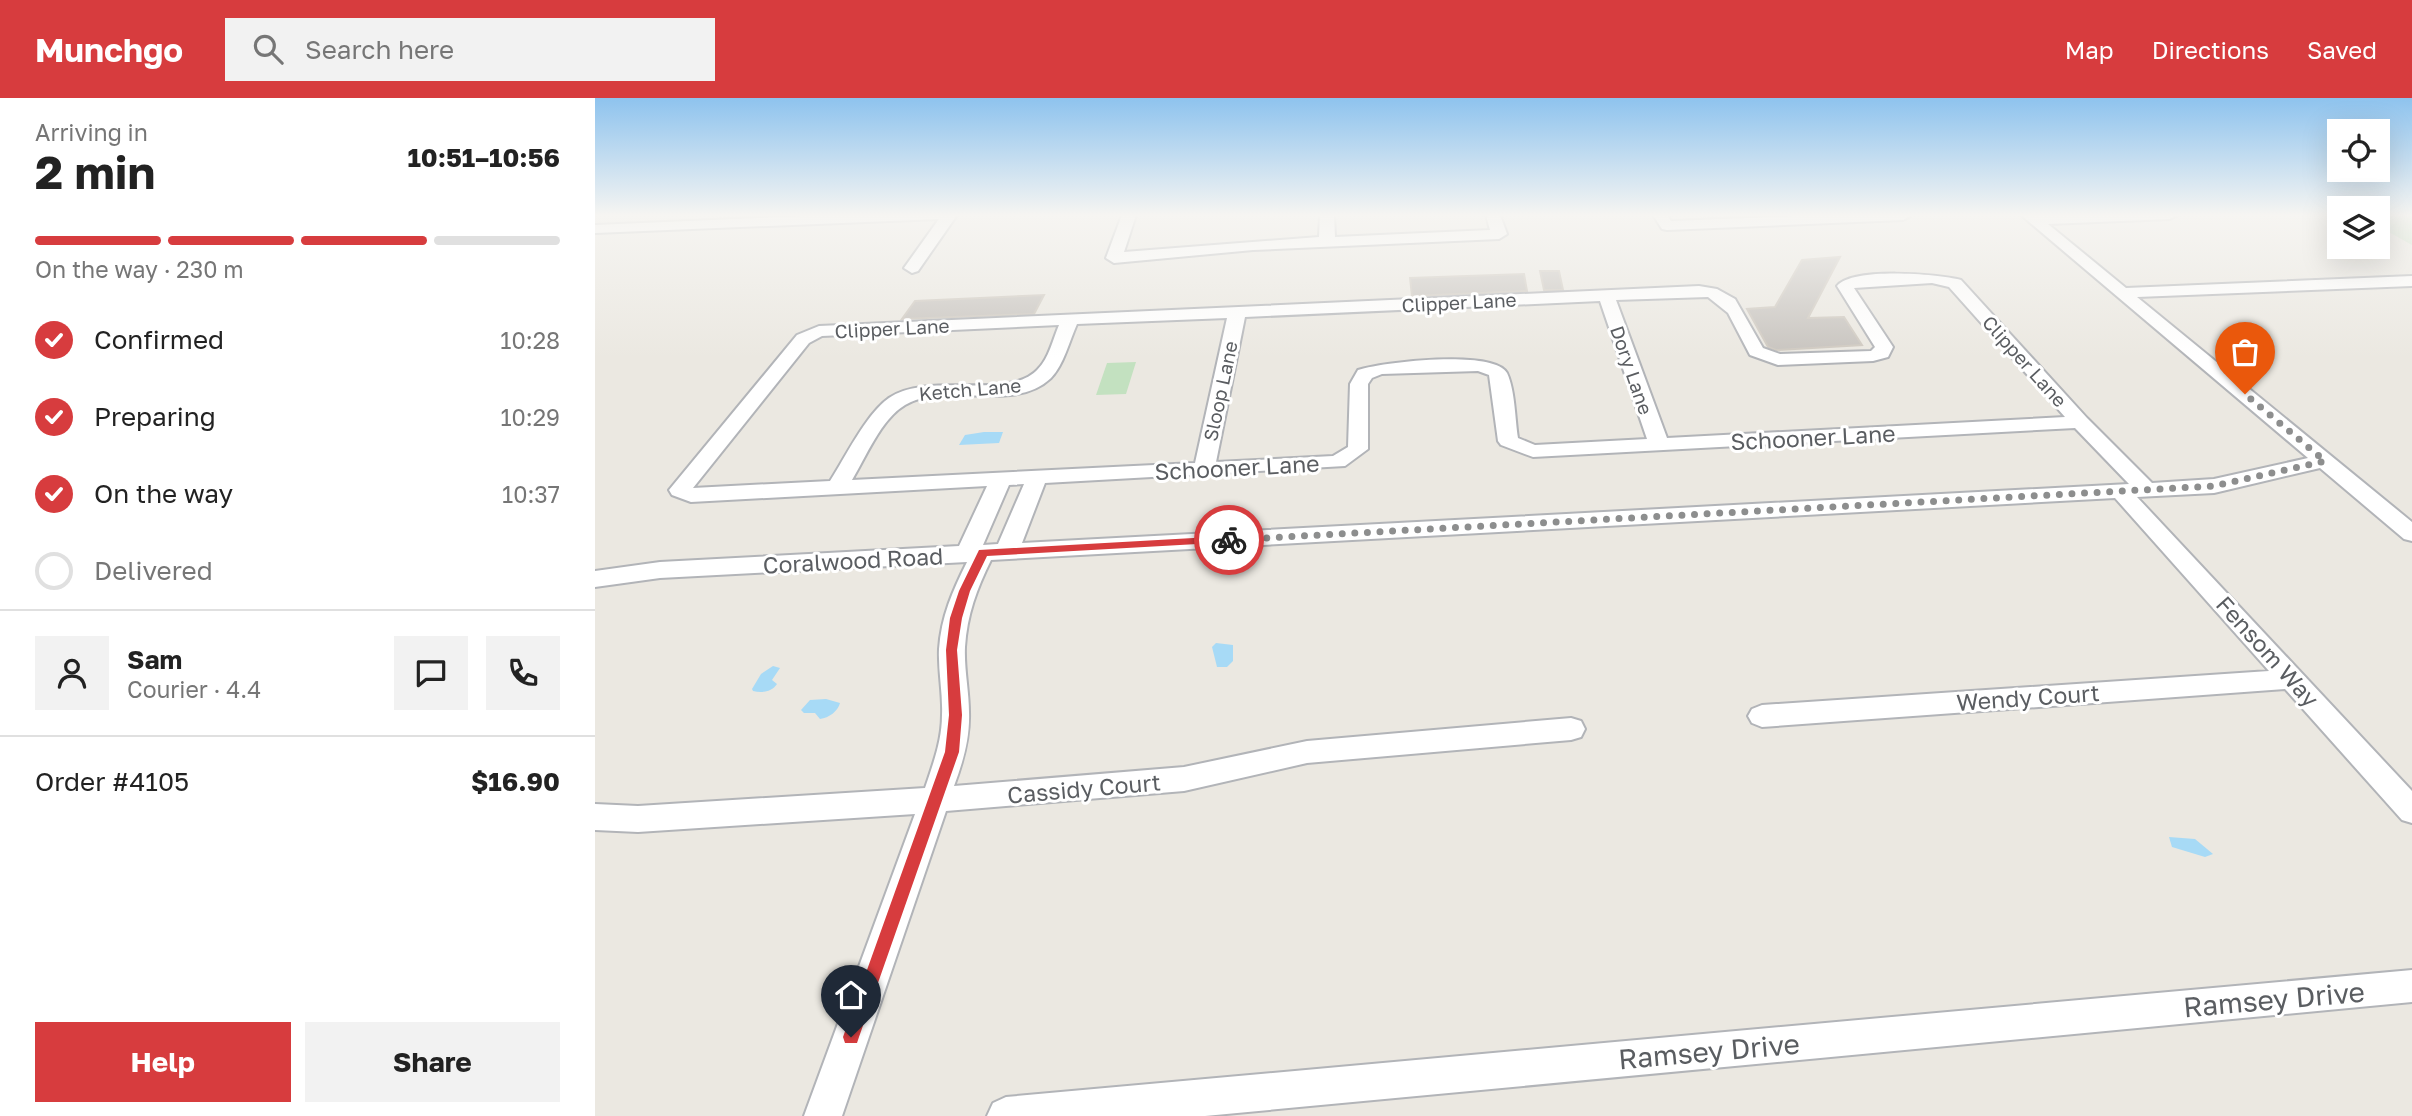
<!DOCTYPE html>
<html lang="en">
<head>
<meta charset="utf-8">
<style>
  body { margin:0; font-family:"Golos Text",sans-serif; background:#f2f2f2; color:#222; height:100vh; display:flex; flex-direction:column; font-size:26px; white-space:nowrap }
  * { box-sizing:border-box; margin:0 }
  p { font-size:23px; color:#767676 }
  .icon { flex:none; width:38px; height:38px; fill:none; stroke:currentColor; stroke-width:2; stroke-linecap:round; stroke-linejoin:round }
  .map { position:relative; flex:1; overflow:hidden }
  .drawer { display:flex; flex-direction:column; background:#fff; width:595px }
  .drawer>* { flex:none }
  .fabs { position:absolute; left:1732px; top:21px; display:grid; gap:14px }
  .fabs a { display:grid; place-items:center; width:63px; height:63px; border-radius:0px; background:#fff; box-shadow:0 7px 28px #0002; font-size:35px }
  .pin { position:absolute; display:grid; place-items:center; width:60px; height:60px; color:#fff; margin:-72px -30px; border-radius:50% 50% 50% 0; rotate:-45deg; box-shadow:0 0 7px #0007 }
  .pin .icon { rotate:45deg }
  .courier { position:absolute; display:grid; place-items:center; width:70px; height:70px; margin:-35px; border:5px solid #d73c3e; border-radius:50%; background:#fff; color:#222; box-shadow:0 2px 9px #0007 }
  .headline em { font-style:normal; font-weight:700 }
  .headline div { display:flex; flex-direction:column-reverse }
  .headline { display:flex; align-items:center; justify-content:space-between; height:119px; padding:0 35px }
  h1 { font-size:46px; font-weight:700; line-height:52px }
  .bar { display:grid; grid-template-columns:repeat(4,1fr); gap:10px 7px; align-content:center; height:84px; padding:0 35px }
  .bar i { height:9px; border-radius:5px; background:#e0e0e0 }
  .bar .active { background:#d73c3e }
  .bar p { grid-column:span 4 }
  .line { display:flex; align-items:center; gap:18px; padding:0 35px; border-top:2px solid #e0e0e0 }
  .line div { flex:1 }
  .round { display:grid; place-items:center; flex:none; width:74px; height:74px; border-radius:0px; background:#f2f2f2 }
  ol { padding:0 35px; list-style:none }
  li { display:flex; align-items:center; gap:21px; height:77px }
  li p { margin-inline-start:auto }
  li .icon { padding:7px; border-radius:50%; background:#d73c3e; color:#fff; stroke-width:4 }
  li:last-child { color:#767676 }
  li i { width:38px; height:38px; border:4px solid #e0e0e0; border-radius:50% }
  .primary-button { display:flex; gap:14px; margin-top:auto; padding:14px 35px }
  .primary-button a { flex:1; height:80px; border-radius:0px; background:#d73c3e; color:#fff; font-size:28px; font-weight:700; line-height:80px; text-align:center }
  .primary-button a+a { background:#f2f2f2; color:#222 }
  header { display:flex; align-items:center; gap:42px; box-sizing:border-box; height:98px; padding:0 35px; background:#d73c3e; color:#fff }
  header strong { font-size:33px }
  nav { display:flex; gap:38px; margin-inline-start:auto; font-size:24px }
  .search { width:490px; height:63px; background:#f2f2f2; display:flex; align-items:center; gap:18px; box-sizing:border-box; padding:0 24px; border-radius:0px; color:#767676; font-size:26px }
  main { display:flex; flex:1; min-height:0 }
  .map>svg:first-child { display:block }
</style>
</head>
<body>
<header>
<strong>Munchgo</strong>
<div class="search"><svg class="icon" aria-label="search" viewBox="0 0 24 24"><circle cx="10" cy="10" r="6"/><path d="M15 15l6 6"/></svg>Search here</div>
<nav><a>Map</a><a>Directions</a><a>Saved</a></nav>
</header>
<main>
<section class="drawer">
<div class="headline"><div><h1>2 min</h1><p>Arriving in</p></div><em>10:51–10:56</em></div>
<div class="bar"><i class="active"></i><i class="active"></i><i class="active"></i><i></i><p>On the way · 230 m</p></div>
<ol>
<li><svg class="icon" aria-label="check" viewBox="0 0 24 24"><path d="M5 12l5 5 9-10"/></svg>Confirmed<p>10:28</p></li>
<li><svg class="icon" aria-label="check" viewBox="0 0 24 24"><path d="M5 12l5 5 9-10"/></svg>Preparing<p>10:29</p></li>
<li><svg class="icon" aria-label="check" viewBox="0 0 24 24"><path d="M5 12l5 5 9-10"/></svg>On the way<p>10:37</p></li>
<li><i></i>Delivered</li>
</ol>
<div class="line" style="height:126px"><a class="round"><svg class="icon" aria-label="person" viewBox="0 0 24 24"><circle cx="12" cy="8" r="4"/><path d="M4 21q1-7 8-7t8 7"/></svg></a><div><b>Sam</b><p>Courier · 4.4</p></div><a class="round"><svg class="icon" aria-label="chat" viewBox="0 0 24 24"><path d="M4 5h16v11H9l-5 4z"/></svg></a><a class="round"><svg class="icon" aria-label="phone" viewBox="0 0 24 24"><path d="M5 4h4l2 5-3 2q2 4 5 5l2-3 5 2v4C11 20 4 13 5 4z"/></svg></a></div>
<div class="line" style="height:91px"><div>Order #4105</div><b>$16.90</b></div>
<div class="primary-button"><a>Help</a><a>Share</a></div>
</section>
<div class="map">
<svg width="1817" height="1018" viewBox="0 0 1817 1018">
  <rect width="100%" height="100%" fill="#ebe8e1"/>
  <g fill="#c3e1c0">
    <polygon points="1783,117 1817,117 1817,147 1783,128"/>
    <polygon points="541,264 531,296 501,297 512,265"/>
  </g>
  <g fill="#a7daf6">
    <polygon points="389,334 408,334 404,345 364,347 370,337"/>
    <polygon points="621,545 638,547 638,563 632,569 622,569 617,549"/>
    <path d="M178,568L185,570L177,582L182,586C177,594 167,595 158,593L157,591L166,576Z"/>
    <path d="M231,601L245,605C243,613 234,620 225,621L220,615H209L206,612L215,602Z"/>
    <polygon points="1574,739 1600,741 1618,756 1610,759 1577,749"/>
  </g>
  <g fill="#c7c3be" stroke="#cfc9c0" stroke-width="2">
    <polygon points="1245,159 1213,220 1249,219 1267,247 1181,252 1173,249 1152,211 1180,209 1207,162"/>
    <polygon points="945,173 964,173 968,192 949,192"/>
    <polygon points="929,176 932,193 817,198 815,180"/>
    <polygon points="449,197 439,216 307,221 320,203"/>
  </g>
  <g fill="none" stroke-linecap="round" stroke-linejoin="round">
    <g stroke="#b2b4b8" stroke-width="4">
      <g id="minor">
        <polygon points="234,117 362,117 323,173 317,175 309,170 344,121 0,135 0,127"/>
        <polygon points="527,117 541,117 529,154 724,139 725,117 739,117 740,139 895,132 891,117 905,117 912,136 904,141 658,152 519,165 511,160"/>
        <polygon points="1058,117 1072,117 1076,123 1226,117 1315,118 1308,122 1072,132 1067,131"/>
        <path d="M1426,117H1582L1575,121L1453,126L1531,190L1817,178V188L1542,199L1817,424V443L1809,441L1725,370L1619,395L1542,399L1817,693V725L1807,722L1690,591L1167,629L1157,625L1153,618L1157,611L1167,607L1674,573L1520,400L396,462C382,490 372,517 370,549C369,571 374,593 374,614C375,640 368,664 359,688L589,669L712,643L976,620L986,623L990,631L986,639L976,642L712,665L589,693L351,713L247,1018H209L320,716L43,734L0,732V706L43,708L330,690C338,666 347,643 347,617C348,595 343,573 344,551C346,519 358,492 372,464L65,480L0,489V473L65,464L364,448L392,388L96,404L77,397L74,392L202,237L224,228L1104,188L1122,191L1140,201L1168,250L1185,256L1276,253L1280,249L1242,188C1258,169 1342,176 1366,182L1492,320L1557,385L1619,381L1713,360ZM1337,185L1354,189L1470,319L1072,340L1021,202L1113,199L1133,215L1155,257L1183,267L1278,263L1293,259L1298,249L1259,190ZM1005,203L1052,341L940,347L923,340C920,321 920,292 912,275C899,251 787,264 763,272L755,286L753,349L738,358L621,364L650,219ZM632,220L600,365L257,382C271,359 286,321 310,307C352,282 418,316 456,280C469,266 474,244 482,226ZM464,227C458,241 454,260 443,271C414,303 334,273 294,300C271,316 250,360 235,383L98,390L214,245L227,238ZM883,273L894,277L903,343L906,347L938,359L1480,330L1534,386L427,445L450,385L750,368L773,351V286L777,280L787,276ZM429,386L403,446L388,447L414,387Z"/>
        <polygon points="1817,872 1817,904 610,1018 392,1018 398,1005 411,999"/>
      </g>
    </g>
    <use href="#minor" fill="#fff" fill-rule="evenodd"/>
  </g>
  <linearGradient id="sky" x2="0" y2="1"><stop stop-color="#8ec3ee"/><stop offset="0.45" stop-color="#f6f5f2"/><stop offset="1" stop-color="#f6f5f2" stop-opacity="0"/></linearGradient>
  <rect width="1817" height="260" fill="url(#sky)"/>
  <polygon fill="#d73c3e" points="634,438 640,442 638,444 392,458 375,493 367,520 362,552 367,617 364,654 264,939 262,945 250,945 248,939 350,654 354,617 351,552 355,520 364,493 384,452"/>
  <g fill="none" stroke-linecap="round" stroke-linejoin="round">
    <polyline stroke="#8d8e8e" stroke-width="7" stroke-dasharray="0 12.6" points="634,442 1619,388 1730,363 1650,296"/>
  </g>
  <g text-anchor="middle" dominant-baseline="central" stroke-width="6" stroke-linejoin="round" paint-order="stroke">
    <g font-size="19" fill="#5a5d61" stroke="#fff">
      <text transform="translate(864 204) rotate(-3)">Clipper Lane</text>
      <text transform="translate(297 230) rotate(-3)">Clipper Lane</text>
      <text transform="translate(1430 263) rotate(48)">Clipper Lane</text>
      <text transform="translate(1037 272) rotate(71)">Dory Lane</text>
      <text transform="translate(375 291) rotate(-5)">Ketch Lane</text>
      <text transform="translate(625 293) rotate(-78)">Sloop Lane</text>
    </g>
    <g font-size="23" fill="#5a5d61" stroke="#fff">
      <text transform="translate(1218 339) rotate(-3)">Schooner Lane</text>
      <text transform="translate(642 369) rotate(-3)">Schooner Lane</text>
      <text transform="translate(258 462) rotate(-3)">Coralwood Road</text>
      <text transform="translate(1673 553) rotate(48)">Fensom Way</text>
      <text transform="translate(1433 599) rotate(-4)">Wendy Court</text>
      <text transform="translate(489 690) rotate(-5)">Cassidy Court</text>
    </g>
    <g font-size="28" fill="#5a5d61" stroke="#fff">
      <text transform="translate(1679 901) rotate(-5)">Ramsey Drive</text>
      <text transform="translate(1114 953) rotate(-5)">Ramsey Drive</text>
    </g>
  </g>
</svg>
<div class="fabs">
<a><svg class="icon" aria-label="locate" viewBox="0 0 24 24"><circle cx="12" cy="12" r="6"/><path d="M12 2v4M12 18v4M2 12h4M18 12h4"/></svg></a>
<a><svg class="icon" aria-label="layers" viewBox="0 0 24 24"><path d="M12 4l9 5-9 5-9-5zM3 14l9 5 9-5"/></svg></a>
</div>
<div class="pin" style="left:1650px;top:296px;background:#ea580c"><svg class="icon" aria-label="bag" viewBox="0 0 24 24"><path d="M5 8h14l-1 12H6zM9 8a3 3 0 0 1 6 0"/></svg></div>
<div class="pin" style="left:256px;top:939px;background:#1f2937"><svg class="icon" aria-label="home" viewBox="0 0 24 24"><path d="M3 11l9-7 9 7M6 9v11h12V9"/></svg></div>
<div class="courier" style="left:634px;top:442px"><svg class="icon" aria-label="bike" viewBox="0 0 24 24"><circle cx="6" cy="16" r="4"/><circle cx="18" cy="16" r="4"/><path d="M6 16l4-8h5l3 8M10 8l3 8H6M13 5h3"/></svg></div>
</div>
</main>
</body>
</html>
